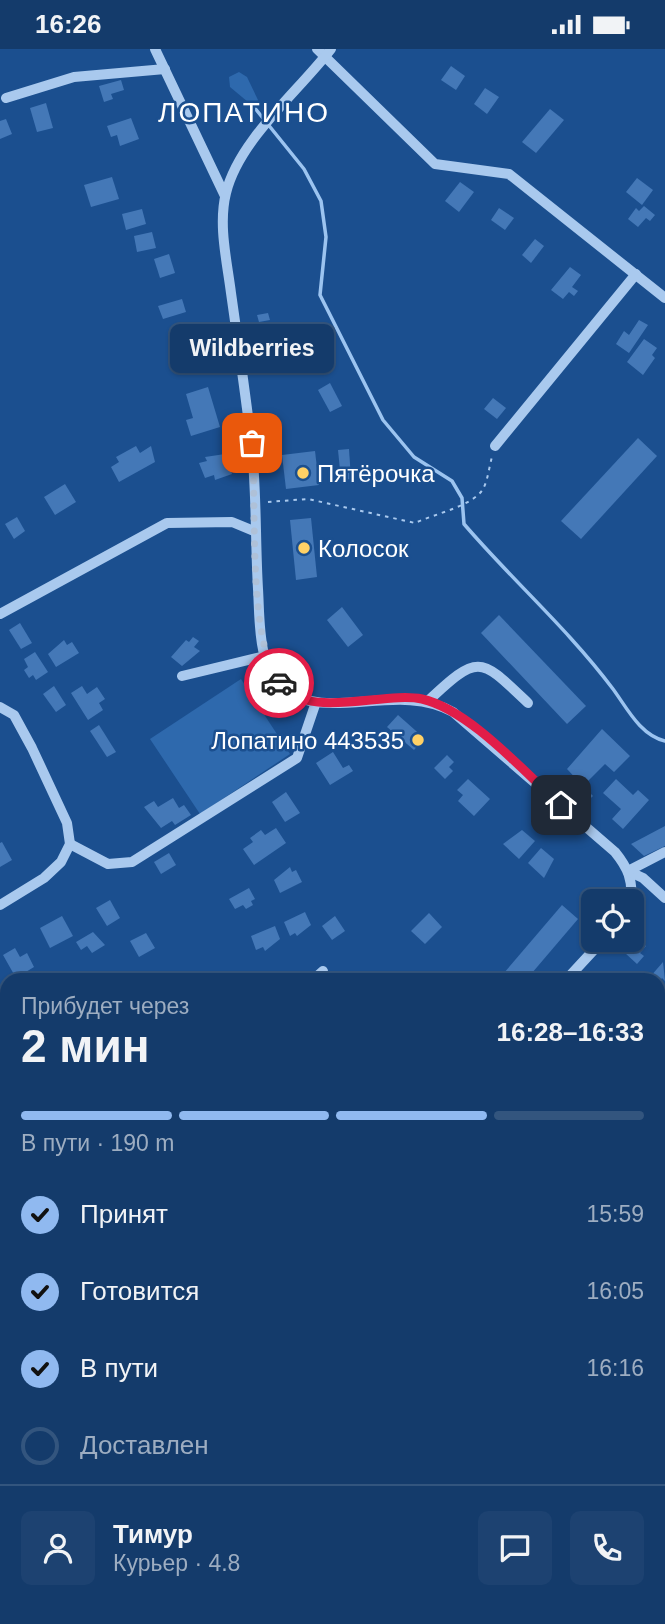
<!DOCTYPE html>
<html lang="ru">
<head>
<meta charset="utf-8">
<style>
  body { margin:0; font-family:Helvetica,sans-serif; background:#1d4271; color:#f1f3f6; height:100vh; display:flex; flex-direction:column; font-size:26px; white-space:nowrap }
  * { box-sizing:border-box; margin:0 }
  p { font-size:23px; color:#9dadc1 }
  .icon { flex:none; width:38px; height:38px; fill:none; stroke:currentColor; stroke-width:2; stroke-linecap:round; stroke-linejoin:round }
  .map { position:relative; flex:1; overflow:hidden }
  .sheet { position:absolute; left:0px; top:924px; width:665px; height:651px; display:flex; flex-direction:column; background:#143b6b; border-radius:21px 21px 0 0; box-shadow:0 2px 5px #0004,0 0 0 2px #33557e }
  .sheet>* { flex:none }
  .fabs { position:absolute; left:581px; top:840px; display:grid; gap:14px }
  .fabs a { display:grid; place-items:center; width:63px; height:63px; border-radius:10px; background:#143b6b; box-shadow:0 2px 5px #0004,0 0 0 2px #33557e; font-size:35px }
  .pin { position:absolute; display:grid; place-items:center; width:60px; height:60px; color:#fff; margin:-30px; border-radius:14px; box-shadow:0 4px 10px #0006 }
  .courier { position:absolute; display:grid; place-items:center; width:70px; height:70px; margin:-35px; border:5px solid #e11d48; border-radius:50%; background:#fff; color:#222; box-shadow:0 2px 9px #0007 }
  .bubble { position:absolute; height:49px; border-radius:10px; background:#143b6b; box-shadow:0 2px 5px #0004,0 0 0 2px #33557e; font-size:23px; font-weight:700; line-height:49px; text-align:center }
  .overview em { font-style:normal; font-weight:700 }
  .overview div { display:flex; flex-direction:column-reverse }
  .overview { display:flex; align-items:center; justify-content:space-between; height:119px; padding:0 21px }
  h1 { font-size:46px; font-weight:700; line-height:52px }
  .bar { display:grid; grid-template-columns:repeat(4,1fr); gap:10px 7px; align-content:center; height:84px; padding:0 21px }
  .bar i { height:9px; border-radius:5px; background:#33557e }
  .bar .on { background:#90b9f0 }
  .bar p { grid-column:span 4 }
  .line { display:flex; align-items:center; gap:18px; padding:0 21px; border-top:2px solid #33557e }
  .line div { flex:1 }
  .round { display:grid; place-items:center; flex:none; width:74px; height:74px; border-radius:10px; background:#1d4271 }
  ol { padding:0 21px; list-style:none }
  li { display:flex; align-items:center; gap:21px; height:77px }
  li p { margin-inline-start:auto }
  li .icon { padding:7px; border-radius:50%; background:#90b9f0; color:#111; stroke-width:4 }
  li:last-child { color:#9dadc1 }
  li i { width:38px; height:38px; border:4px solid #33557e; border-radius:50% }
  .status { display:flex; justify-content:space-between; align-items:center; height:49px; padding:0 35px; background:#143b6b; direction:ltr }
  .status svg { height:19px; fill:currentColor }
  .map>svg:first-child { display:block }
</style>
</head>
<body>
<div class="status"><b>16:26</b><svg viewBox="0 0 49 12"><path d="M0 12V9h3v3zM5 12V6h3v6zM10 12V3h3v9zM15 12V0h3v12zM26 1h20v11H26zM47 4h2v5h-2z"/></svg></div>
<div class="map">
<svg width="665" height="1575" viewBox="0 0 665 1575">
  <rect width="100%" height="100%" fill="#1b4f8f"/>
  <g fill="#2e69ad">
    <polygon points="239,23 247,28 258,51 254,58 230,38 229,28"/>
    <polygon points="241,630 290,705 200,765 150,690"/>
  </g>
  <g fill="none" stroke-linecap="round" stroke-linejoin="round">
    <path stroke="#9cc4f0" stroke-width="3.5" d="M254,58L304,120L321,152L326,188L320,246L383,371L414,408L452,432L462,449L464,475C512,531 568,580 613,640C627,659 640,686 665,692"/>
  </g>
  <g fill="#4478b7">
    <polygon points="451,17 465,27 456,41 441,31"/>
    <polygon points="121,31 124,41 111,45 113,50 104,53 99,37"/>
    <polygon points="485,39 499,48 487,65 474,55"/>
    <polygon points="46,54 53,79 37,83 30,59"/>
    <polygon points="550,60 564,71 536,104 522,93"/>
    <polygon points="131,69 139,90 120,97 117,86 111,88 107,77"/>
    <polygon points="6,70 12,85 0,90 0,72"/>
    <polygon points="112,128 119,150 91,158 84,136"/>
    <polygon points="637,129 653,141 642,156 626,143"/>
    <polygon points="460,133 474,143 459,163 445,152"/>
    <polygon points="644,157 655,166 650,172 646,169 638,178 628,170 636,159 639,162"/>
    <polygon points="499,159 514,169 505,181 491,171"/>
    <polygon points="142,160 146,175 126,181 122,165"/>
    <polygon points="152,183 156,199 137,203 134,187"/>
    <polygon points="535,190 544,197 531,214 522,206"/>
    <polygon points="169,205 175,224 160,229 154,210"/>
    <polygon points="570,218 581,226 572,238 578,242 574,247 569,243 563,250 551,241"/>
    <polygon points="182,250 186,263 163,270 158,257"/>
    <polygon points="268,264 270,271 259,273 257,266"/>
    <polygon points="639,271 648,276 629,304 616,295 624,282 629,286"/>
    <polygon points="644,290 657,299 652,306 655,309 643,326 627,313"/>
    <polygon points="199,299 202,312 187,317 184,304"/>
    <polygon points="293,300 298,310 287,317 281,306"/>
    <polygon points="330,334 342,357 330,363 318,341"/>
    <polygon points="208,338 220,378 191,387 186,371 193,369 186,345"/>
    <polygon points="493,349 506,359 497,370 484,360"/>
    <polygon points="638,389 657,407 581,490 561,472"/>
    <polygon points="136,397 140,404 151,397 155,413 119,433 111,418 119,413 116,408"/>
    <polygon points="349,400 351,430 341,431 338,401"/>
    <polygon points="315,402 319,436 286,440 282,406"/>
    <polygon points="225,405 232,425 215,431 214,426 205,429 199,414 207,412 205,408"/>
    <polygon points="65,435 76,453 55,466 44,448"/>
    <polygon points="17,468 25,482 14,490 5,475"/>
    <polygon points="311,469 317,528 296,531 290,471"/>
    <polygon points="342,558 363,586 348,598 327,571"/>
    <polygon points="499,566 586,657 567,675 481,584"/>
    <polygon points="20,574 32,594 21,600 9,581"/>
    <polygon points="193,588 199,592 194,598 200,602 182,617 171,608 186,591 189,593"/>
    <polygon points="64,591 67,596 72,593 79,604 56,618 48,605"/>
    <polygon points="35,603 48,623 36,631 33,626 29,629 24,621 28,618 24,610"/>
    <polygon points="54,637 66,656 56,663 43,645"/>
    <polygon points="82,637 87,645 97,638 105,650 99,654 103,661 88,671 71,644"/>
    <polygon points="398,666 424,689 414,701 387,678"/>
    <polygon points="99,676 116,703 107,708 90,682"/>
    <polygon points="602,680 630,707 614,723 605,715 583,737 567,720"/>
    <polygon points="333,703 343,719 349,716 353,722 330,736 316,714"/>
    <polygon points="447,706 454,713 449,718 453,722 445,730 434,719"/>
    <polygon points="468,730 490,750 474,767 458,752 463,746 457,741"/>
    <polygon points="616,730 633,746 638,741 649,751 623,780 612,770 621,760 603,744"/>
    <polygon points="583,737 593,747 580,759 571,750"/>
    <polygon points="286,743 300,764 285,773 272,753"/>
    <polygon points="173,749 179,759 184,756 191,766 175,776 172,772 161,779 144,758 154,752 158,758"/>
    <polygon points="665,777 665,797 644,807 631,795"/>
    <polygon points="276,779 286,794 254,816 243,800 253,793 250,789 261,781 265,786"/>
    <polygon points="522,781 535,792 519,810 503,795"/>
    <polygon points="2,793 12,811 0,818 0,794"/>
    <polygon points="541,799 554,810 544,829 528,814"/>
    <polygon points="169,804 176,816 161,825 154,813"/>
    <polygon points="290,818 292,823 296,821 302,833 280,844 274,831"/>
    <polygon points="249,839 255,850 251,852 253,856 246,860 243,856 235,860 229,850"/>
    <polygon points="110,851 120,869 107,877 96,859"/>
    <polygon points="562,856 578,870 526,931 498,931"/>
    <polygon points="305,863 311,876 297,887 295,884 290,887 284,873"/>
    <polygon points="429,864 442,878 425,895 411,882"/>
    <polygon points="62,867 73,887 50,899 40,879"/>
    <polygon points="335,867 345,882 332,891 322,877"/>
    <polygon points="275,877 280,890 265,902 263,898 256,901 251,887"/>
    <polygon points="93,883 105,896 92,904 87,897 81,901 76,893"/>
    <polygon points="146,884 155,899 139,908 130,892"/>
    <polygon points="638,890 646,897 640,904 644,907 637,915 625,904"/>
    <polygon points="15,899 20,908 27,904 34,918 16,929 3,906"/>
    <polygon points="663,913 665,932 662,929 658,934 650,928"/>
    <polygon points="7,1141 7,1164 3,1166 0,1145"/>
    <polygon points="665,1150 665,1171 658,1164 658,1157"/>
    <polygon points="0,1472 7,1483 7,1494 0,1498"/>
    <polygon points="21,1568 31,1568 33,1572 18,1575 16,1572"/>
    <polygon points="120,1568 144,1568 137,1575 119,1575 116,1572"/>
  </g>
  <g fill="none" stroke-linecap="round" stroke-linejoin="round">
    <path stroke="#a9c9ee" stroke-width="2" stroke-dasharray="3.5 5" stroke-linecap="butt" d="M268,453L308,450L415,474C434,465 473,457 483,440C488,431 489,418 492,408"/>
    <g stroke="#a9c9ee" stroke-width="10">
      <polyline points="155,0 225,147"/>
      <polyline points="317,0 435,115 509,125 665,249"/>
      <path d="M331,0C297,44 239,91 226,144C218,176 227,212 231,244C238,293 245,342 251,391C257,440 255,490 258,540C260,570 257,618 284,640C326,674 399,632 453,663L615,803C628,819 633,831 631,852"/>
      <polyline points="6,49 74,28 165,20"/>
      <polyline points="495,397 636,225"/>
      <polyline points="0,565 167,474 232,473 256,483"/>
      <polyline points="182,627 265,607"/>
      <path d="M428,652C479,604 480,608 528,654"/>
      <polyline points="0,658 14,666 32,699 67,774 70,795 61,813 44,829 0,856"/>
      <polyline points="70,795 108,815 132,813 297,709 316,653"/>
      <polyline points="628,822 643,829 665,849"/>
      <polyline points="628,822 665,803"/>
      <polyline points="313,931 323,922"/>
      <polyline points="566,931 603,891"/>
      <polyline points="0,1129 7,1125"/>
      <polyline points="0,1260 7,1270"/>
      <polyline points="658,1310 660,1312"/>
      <polyline points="0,1377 7,1373"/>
      <polyline points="658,1419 665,1415"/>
      <polyline points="658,1542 665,1546"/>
      <polyline points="421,1575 435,1568"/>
    </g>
  </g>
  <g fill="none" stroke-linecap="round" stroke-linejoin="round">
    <path stroke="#afc1d8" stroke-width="7" stroke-dasharray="0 12.6" d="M252,394C257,453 247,589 279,634"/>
    <path stroke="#e11d48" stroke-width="9" d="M279,634C306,672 383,642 422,650C470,661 525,724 561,756"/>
  </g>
  <g fill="#ffd166" stroke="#1b4f8f" stroke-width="2.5">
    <circle cx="303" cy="424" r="7"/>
    <circle cx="304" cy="499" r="7"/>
    <circle cx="418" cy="691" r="7"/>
  </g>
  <g text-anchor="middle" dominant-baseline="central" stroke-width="5" stroke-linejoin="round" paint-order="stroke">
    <g font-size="24" fill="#fff" stroke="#1b4f8f" text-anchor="start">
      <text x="317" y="424">Пятёрочка</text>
      <text x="318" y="499">Колосок</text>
      <text x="404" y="691" text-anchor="end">Лопатино 443535</text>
    </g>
    <g font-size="28" letter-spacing="2" fill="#fff" stroke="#1b4f8f">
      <text x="244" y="63">ЛОПАТИНО</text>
    </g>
  </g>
</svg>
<div class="fabs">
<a><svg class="icon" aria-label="locate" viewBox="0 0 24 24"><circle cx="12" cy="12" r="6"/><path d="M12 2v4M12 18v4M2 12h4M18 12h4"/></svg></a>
</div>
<div class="pin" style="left:252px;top:394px;background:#ea580c"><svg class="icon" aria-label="bag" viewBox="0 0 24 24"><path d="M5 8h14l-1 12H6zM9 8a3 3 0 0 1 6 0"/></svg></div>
<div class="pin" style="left:561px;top:756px;background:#1f2937"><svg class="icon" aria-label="home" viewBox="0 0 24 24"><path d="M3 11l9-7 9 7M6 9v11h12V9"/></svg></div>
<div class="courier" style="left:279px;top:634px"><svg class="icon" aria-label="car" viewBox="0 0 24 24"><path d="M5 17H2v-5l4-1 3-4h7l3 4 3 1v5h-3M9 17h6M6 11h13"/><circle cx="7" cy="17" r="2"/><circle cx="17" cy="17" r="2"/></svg></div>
<div class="bubble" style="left:170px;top:275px;width:164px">Wildberries</div>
<section class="sheet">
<div class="overview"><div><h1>2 мин</h1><p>Прибудет через</p></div><em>16:28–16:33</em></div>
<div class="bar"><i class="on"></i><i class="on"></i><i class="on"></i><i></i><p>В пути · 190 m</p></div>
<ol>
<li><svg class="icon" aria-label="check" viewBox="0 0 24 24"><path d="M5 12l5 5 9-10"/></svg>Принят<p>15:59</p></li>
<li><svg class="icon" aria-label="check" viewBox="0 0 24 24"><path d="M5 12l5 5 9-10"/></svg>Готовится<p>16:05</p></li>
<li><svg class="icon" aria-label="check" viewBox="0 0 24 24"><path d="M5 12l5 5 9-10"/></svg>В пути<p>16:16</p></li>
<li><i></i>Доставлен</li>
</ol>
<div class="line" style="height:126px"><a class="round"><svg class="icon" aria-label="person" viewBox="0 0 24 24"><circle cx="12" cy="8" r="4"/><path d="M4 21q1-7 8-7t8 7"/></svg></a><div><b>Тимур</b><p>Курьер · 4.8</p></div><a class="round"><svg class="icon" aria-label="chat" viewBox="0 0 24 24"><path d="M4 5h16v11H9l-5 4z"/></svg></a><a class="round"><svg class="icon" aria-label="phone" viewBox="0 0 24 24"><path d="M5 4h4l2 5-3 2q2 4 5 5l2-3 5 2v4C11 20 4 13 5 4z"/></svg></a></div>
</section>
</div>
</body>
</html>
